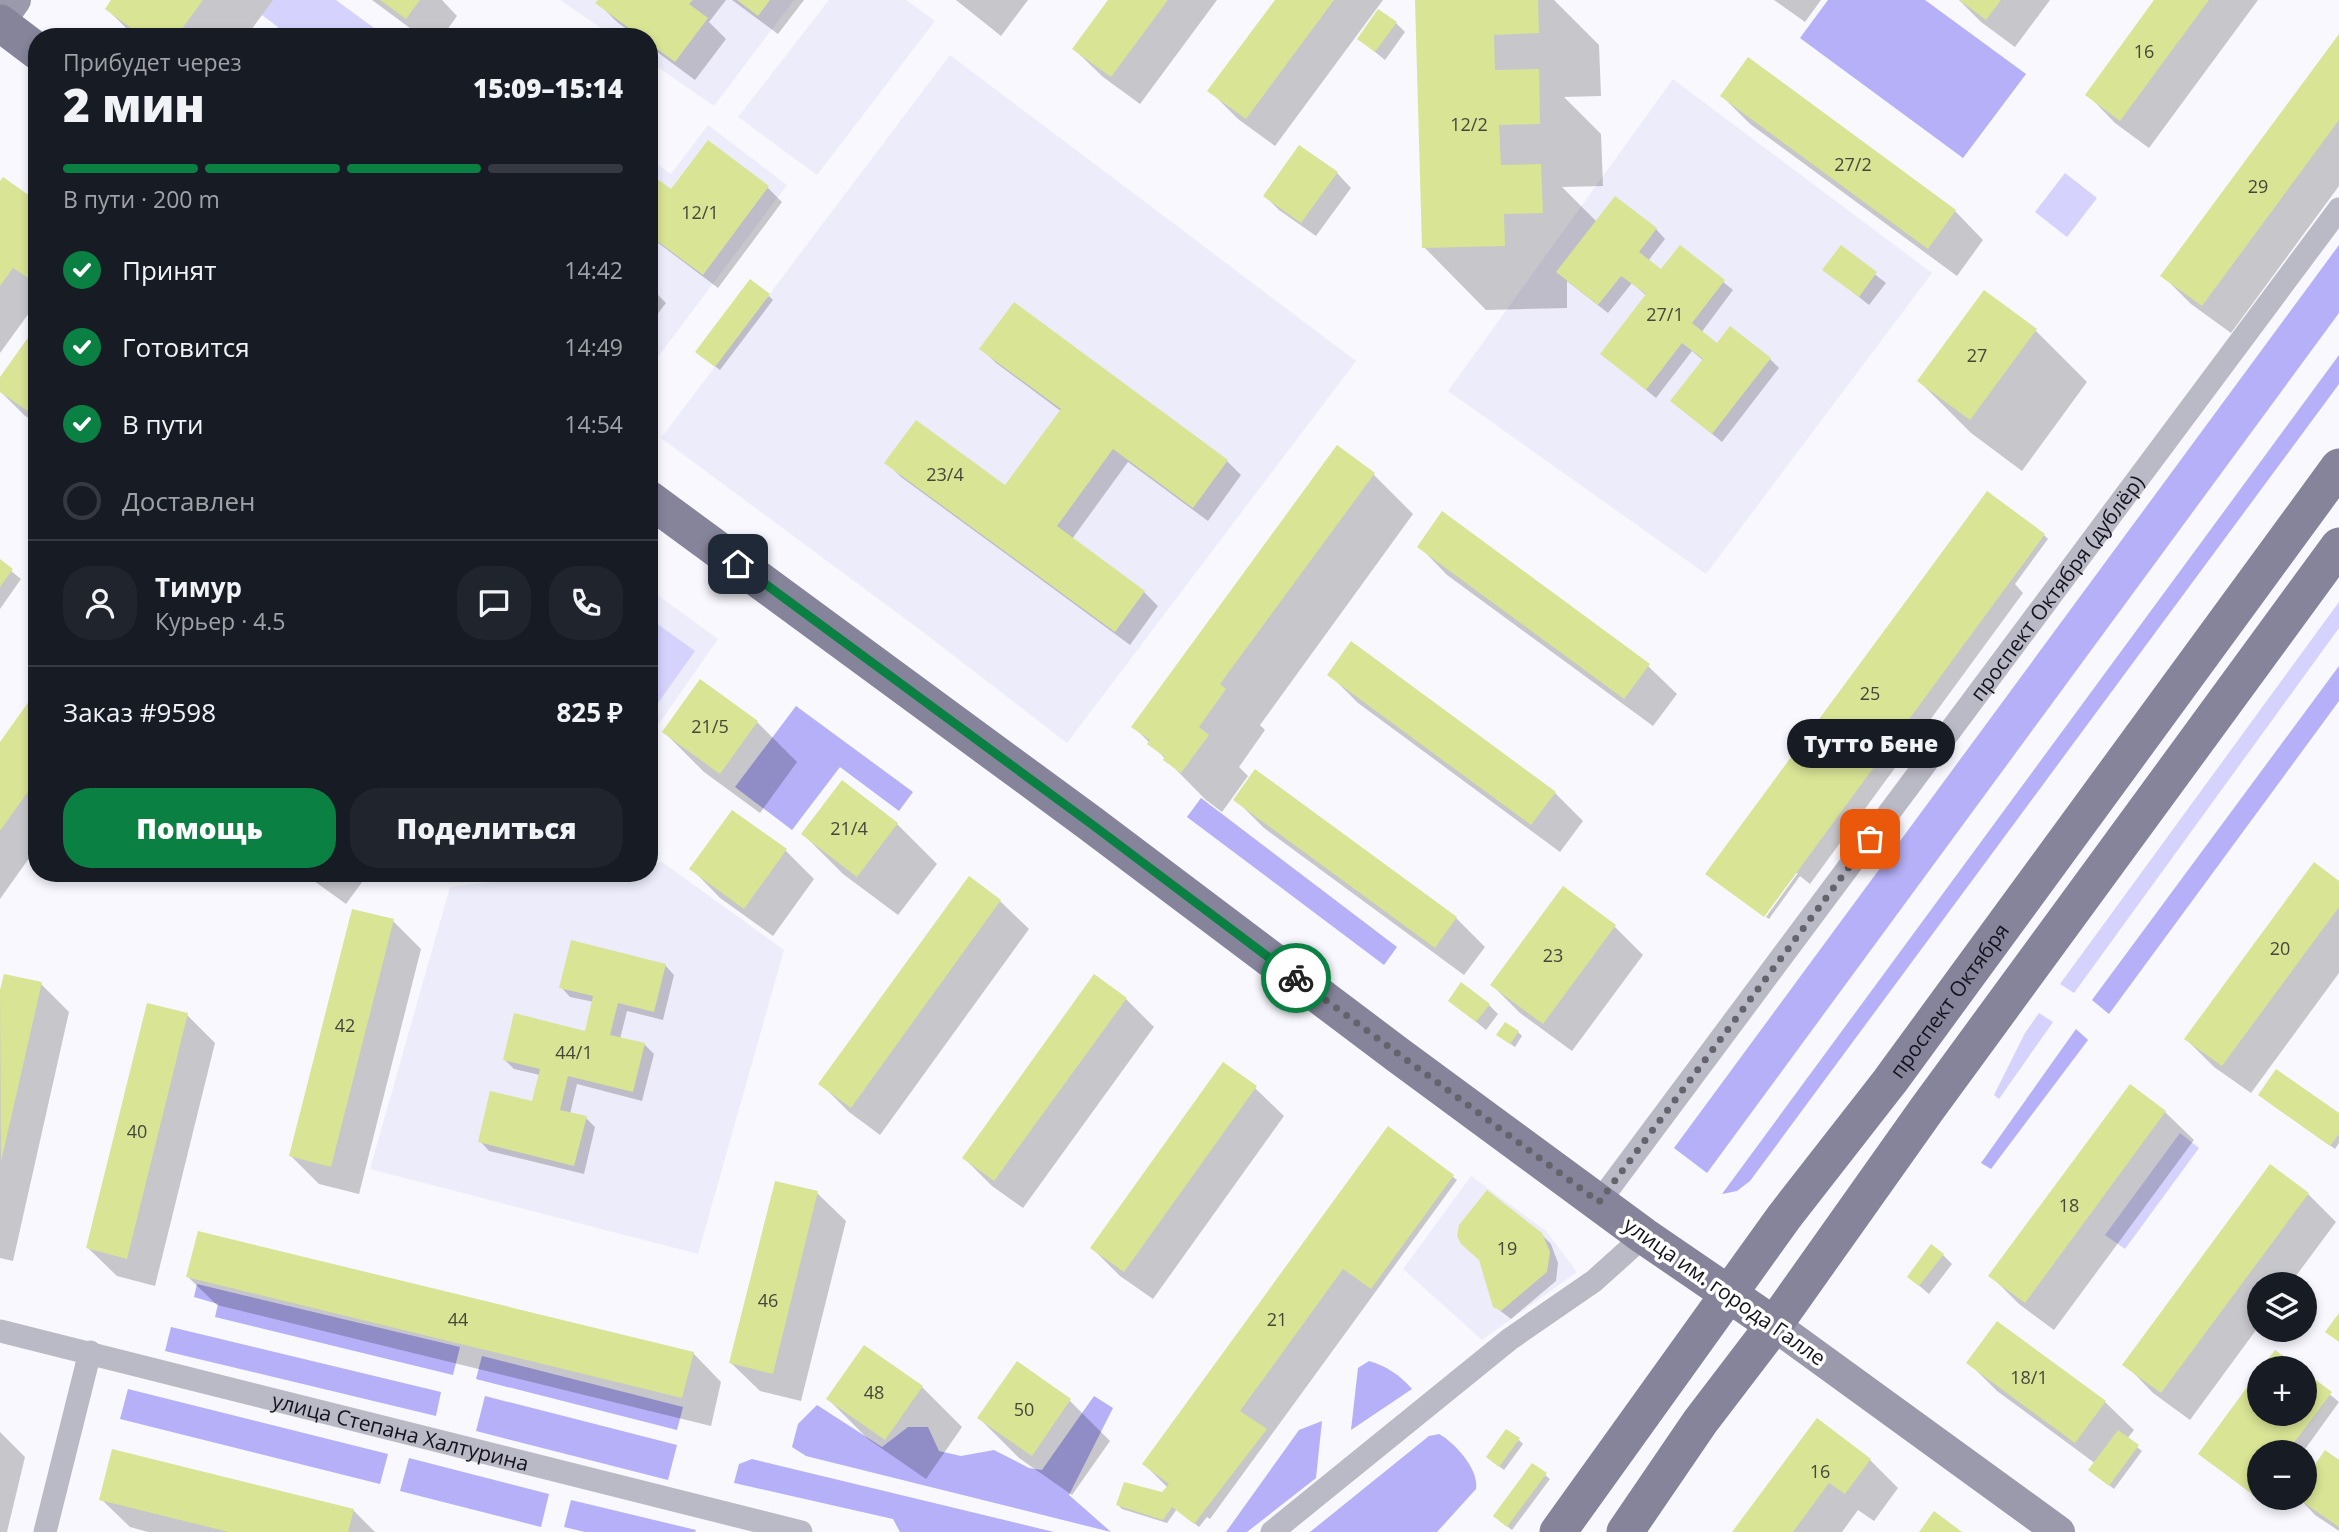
<!DOCTYPE html>
<html lang="ru">
<head>
<meta charset="utf-8">
<style>
  body { margin:0; font-family:"Open Sans",sans-serif; background:#20242c; color:#f1f3f6; height:100vh; display:flex; flex-direction:column; font-size:26px; white-space:nowrap }
  * { box-sizing:border-box; margin:0 }
  p { font-size:23px; color:#9ea1a6 }
  .icon { flex:none; width:38px; height:38px; fill:none; stroke:currentColor; stroke-width:2; stroke-linecap:round; stroke-linejoin:round }
  .map { position:relative; flex:1; overflow:hidden }
  .drawer { position:absolute; left:28px; top:28px; width:630px; height:854px; display:flex; flex-direction:column; background:#171b24; border-radius:28px; box-shadow:0 4px 10px #0003 }
  .drawer>* { flex:none }
  .buttons { position:absolute; left:2247px; top:1272px; display:grid; gap:14px }
  .buttons a { display:grid; place-items:center; width:70px; height:70px; border-radius:50%; background:#171b24; box-shadow:0 4px 10px #0003; font-size:35px }
  .pin { position:absolute; display:grid; place-items:center; width:60px; height:60px; color:#fff; margin:-30px; border-radius:14px; box-shadow:0 4px 10px #0006 }
  .courier { position:absolute; display:grid; place-items:center; width:70px; height:70px; margin:-35px; border:5px solid #0b8043; border-radius:50%; background:#fff; color:#222; box-shadow:0 2px 9px #0007 }
  .bubble { position:absolute; height:49px; border-radius:24px; background:#171b24; box-shadow:0 4px 10px #0003; font-size:23px; font-weight:800; line-height:49px; text-align:center }
  .overview em { font-style:normal; font-weight:800 }
  .overview div { display:flex; flex-direction:column-reverse }
  .overview { display:flex; align-items:center; justify-content:space-between; height:119px; padding:0 35px }
  h1 { font-size:46px; font-weight:800; line-height:52px }
  .bar { display:grid; grid-template-columns:repeat(4,1fr); gap:10px 7px; align-content:center; height:84px; padding:0 35px }
  .bar i { height:9px; border-radius:5px; background:#363941 }
  .bar .on { background:#0b8043 }
  .bar p { grid-column:span 4 }
  .line { display:flex; align-items:center; gap:18px; padding:0 35px; border-top:2px solid #363941 }
  .line div { flex:1 }
  .round { display:grid; place-items:center; flex:none; width:74px; height:74px; border-radius:28px; background:#20242c }
  ol { padding:0 35px; list-style:none }
  li { display:flex; align-items:center; gap:21px; height:77px }
  li p { margin-inline-start:auto }
  li .icon { padding:7px; border-radius:50%; background:#0b8043; color:#fff; stroke-width:4 }
  li:last-child { color:#9ea1a6 }
  li i { width:38px; height:38px; border:4px solid #363941; border-radius:50% }
  .primary-button { display:flex; gap:14px; margin-top:auto; padding:14px 35px }
  .primary-button a { flex:1; height:80px; border-radius:28px; background:#0b8043; color:#fff; font-size:28px; font-weight:800; line-height:80px; text-align:center }
  .primary-button a+a { background:#20242c; color:#f1f3f6 }
  .map>svg:first-child { display:block }
</style>
</head>
<body>
<div class="map">
<svg width="2339" height="1532" viewBox="0 0 2339 1532">
  <rect width="100%" height="100%" fill="#f8f8fe"/>
  <g fill="#edecfb">
    <polygon points="560,0 794,0 714,106 649,61 649,37 614,37"/>
    <polygon points="829,0 906,0 935,21 817,175 738,117"/>
    <polygon points="950,55 1356,361 1067,743 927,635 661,438"/>
    <polygon points="1673,79 1932,273 1706,574 1448,391"/>
    <polygon points="708,125 787,185 649,369 649,158 671,174"/>
    <polygon points="649,589 718,639 649,738"/>
    <polygon points="662,862 784,950 698,1254 370,1169 450,887 564,873 649,873 649,863"/>
    <polygon points="1471,1176 1546,1231 1577,1272 1482,1340 1403,1269"/>
  </g>
  <g fill="#d5d2fd">
    <polygon points="273,0 336,0 374,28 367,37 271,37 278,27 262,15"/>
    <polygon points="2065,173 2097,198 2067,237 2035,212"/>
    <polygon points="2339,602 2339,628 2074,993 2060,984"/>
    <polygon points="649,618 695,651 655,707 649,703"/>
    <polygon points="2039,1013 2053,1022 1999,1099 1994,1095 2025,1033"/>
    <polygon points="2180,1133 2199,1148 2125,1249 2105,1235"/>
  </g>
  <g fill="#b5b0f7">
    <polygon points="1828,0 1925,0 2026,74 1963,158 1800,38"/>
    <polygon points="2339,245 2339,313 1707,1173 1674,1148"/>
    <polygon points="2339,355 2339,384 1750,1181 1737,1191 1722,1194"/>
    <polygon points="2339,666 2339,701 2109,1014 2092,1000"/>
    <polygon points="796,706 913,792 899,811 840,767 792,830 735,787"/>
    <polygon points="1201,798 1397,947 1384,965 1187,817"/>
    <polygon points="2076,1029 2088,1040 1991,1169 1981,1163"/>
    <polygon points="197,1284 460,1347 453,1375 215,1317 218,1304 194,1297"/>
    <polygon points="171,1327 441,1392 436,1416 165,1351"/>
    <polygon points="482,1356 683,1407 677,1430 476,1379"/>
    <path d="M1369,1361C1386,1366 1400,1375 1412,1389L1351,1430L1358,1368Z"/>
    <polygon points="128,1389 388,1454 380,1484 120,1419"/>
    <polygon points="485,1396 677,1445 668,1480 476,1431"/>
    <polygon points="1094,1396 1113,1408 1069,1495 1111,1532 806,1456 792,1447 798,1424 817,1405 882,1447 908,1427 928,1427 939,1451 961,1456 994,1450 1029,1468 1042,1470"/>
    <polygon points="1322,1421 1316,1478 1247,1532 1226,1532 1299,1430"/>
    <path d="M1439,1434C1455,1443 1479,1469 1476,1489L1437,1532H1310L1429,1436Z"/>
    <polygon points="409,1458 549,1494 541,1527 400,1491"/>
    <polygon points="752,1459 1054,1532 900,1532 893,1519 734,1483 739,1464"/>
    <polygon points="571,1500 696,1530 695,1532 585,1532 564,1527"/>
  </g>
  <g fill="#0003">
    <polygon points="114,0 273,0 246,37 135,37 107,9"/>
    <polygon points="372,0 442,0 457,16 442,37 422,37"/>
    <polygon points="600,0 726,0 709,22 726,39 695,80 649,46 649,37 637,37 617,22 598,3"/>
    <polygon points="732,0 804,0 778,34"/>
    <polygon points="956,0 1028,0 1001,36"/>
    <polygon points="1110,0 1217,0 1140,104 1103,77 1074,49"/>
    <polygon points="1277,0 1383,0 1275,146 1238,119 1210,91"/>
    <polygon points="1416,0 1554,0 1599,45 1601,96 1564,97 1601,134 1603,186 1562,187 1597,222 1656,229 1665,239 1648,261 1661,272 1680,247 1733,290 1701,333 1717,345 1770,359 1779,368 1722,442 1672,401 1704,361 1692,351 1656,398 1602,354 1647,296 1632,283 1608,313 1567,281 1567,308 1486,310 1424,247"/>
    <polygon points="1774,0 1821,0 1805,22"/>
    <polygon points="1959,0 2050,0 2015,47 1981,22"/>
    <polygon points="2157,0 2258,0 2149,148 2115,123 2087,94"/>
    <polygon points="1396,23 1405,32 1385,60 1359,39"/>
    <polygon points="2339,37 2339,186 2231,333 2191,304 2163,276"/>
    <polygon points="1748,60 1955,211 1983,240 1957,276 1750,124 1722,96"/>
    <polygon points="708,143 768,188 782,202 718,288 649,236 649,175 671,191"/>
    <polygon points="1337,173 1351,188 1316,236 1279,210 1265,196"/>
    <polygon points="0,184 37,204 37,302 0,353"/>
    <polygon points="1841,248 1886,283 1869,305 1825,270"/>
    <polygon points="649,286 666,303 649,325"/>
    <polygon points="1985,293 2036,331 2087,382 2022,471 1971,433 1919,381"/>
    <polygon points="769,296 773,300 720,370 701,356"/>
    <polygon points="37,328 37,424 24,415 0,391 0,380"/>
    <polygon points="982,349 1227,461 1241,475 1208,521 1128,462 1072,539 1144,592 1158,606 1130,645 901,477 886,462 1006,487 1062,412 996,363"/>
    <polygon points="1373,474 1413,514 1260,725 1265,730 1239,767 1248,776 1222,812 1206,800 1133,726"/>
    <polygon points="2044,535 2048,539 2015,584 2023,593 1810,884 1800,876 1769,919 1766,917 1798,873 1794,873"/>
    <polygon points="1419,546 1648,666 1677,694 1653,726 1447,575"/>
    <polygon points="0,562 21,579 0,609"/>
    <polygon points="1329,674 1555,793 1583,821 1560,852 1358,703"/>
    <polygon points="37,693 37,847 0,899 0,745"/>
    <polygon points="757,722 797,762 760,813 704,772 664,732"/>
    <polygon points="1256,771 1456,918 1485,947 1464,975 1264,828 1235,799"/>
    <polygon points="733,812 786,851 814,879 773,936 720,898 692,869"/>
    <polygon points="897,824 937,864 898,915 843,874 803,834"/>
    <polygon points="303,873 368,873 368,874 346,904"/>
    <polygon points="969,879 1000,901 1029,929 880,1135 849,1112 821,1084"/>
    <polygon points="2339,883 2339,973 2251,1093 2214,1067 2186,1039"/>
    <polygon points="1563,888 1615,927 1643,955 1572,1051 1520,1013 1492,985"/>
    <polygon points="393,921 421,949 359,1194 319,1184 291,1156"/>
    <polygon points="665,965 674,975 663,1020 627,1011 620,1039 645,1045 654,1054 642,1101 577,1084 570,1114 586,1118 595,1127 584,1174 489,1151 480,1141 533,1103 540,1075 514,1069 505,1060 586,1033 594,1002 570,997 561,987"/>
    <polygon points="5,976 41,984 69,1012 13,1261 0,1258 0,998"/>
    <polygon points="1126,999 1154,1027 1023,1208 992,1186 964,1158"/>
    <polygon points="1450,1000 1489,1005 1498,1014 1486,1030"/>
    <polygon points="187,1015 215,1043 155,1286 117,1276 88,1248"/>
    <polygon points="1518,1032 1522,1036 1515,1047 1503,1039"/>
    <polygon points="2130,1087 2165,1112 2194,1140 2054,1330 2019,1304 1991,1276"/>
    <polygon points="1255,1088 1284,1116 1153,1299 1120,1276 1092,1248"/>
    <polygon points="2264,1099 2339,1116 2339,1143 2335,1149"/>
    <polygon points="1388,1129 1457,1180 1210,1519 1207,1517 1199,1527 1177,1509 1167,1523 1122,1509 1118,1505 1162,1494 1168,1488 1144,1464"/>
    <polygon points="817,1193 846,1221 801,1401 760,1391 731,1363"/>
    <polygon points="2308,1194 2336,1222 2290,1284 2259,1284 2259,1326 2190,1420 2153,1393 2125,1364"/>
    <polygon points="1541,1234 1551,1244 1558,1263 1556,1281 1511,1319 1494,1306 1482,1261"/>
    <polygon points="1943,1255 1952,1264 1929,1294 1909,1277"/>
    <polygon points="188,1277 693,1353 721,1382 711,1426 217,1305"/>
    <polygon points="1997,1323 2105,1402 2134,1430 2127,1439 2142,1451 2114,1489 2095,1474 2096,1464 1997,1391 1968,1362"/>
    <polygon points="1017,1364 1070,1401 1110,1441 1072,1495 1019,1458 979,1418"/>
    <polygon points="2259,1374 2259,1414 2305,1414 2305,1374 2339,1402 2303,1452 2259,1452 2259,1498 2269,1498 2265,1504 2200,1454"/>
    <polygon points="922,1387 962,1427 926,1479 868,1439 828,1399"/>
    <polygon points="0,1432 25,1457 7,1532 0,1532"/>
    <polygon points="1519,1440 1523,1444 1504,1470 1492,1461"/>
    <polygon points="2325,1453 2339,1463 2339,1531 2315,1515 2299,1498 2305,1498 2305,1483"/>
    <polygon points="1870,1460 1898,1488 1874,1521 1858,1510 1842,1532 1734,1532"/>
    <polygon points="1545,1475 1550,1479 1512,1530 1499,1520"/>
    <polygon points="101,1499 353,1510 375,1532 148,1532 130,1527"/>
  </g>
  <g fill="#d9e495">
    <polygon points="111,0 203,0 176,37 143,37 105,9"/>
    <polygon points="380,0 420,0 406,19"/>
    <polygon points="598,0 693,0 689,4 708,18 675,62 649,43 649,37 641,37 595,3"/>
    <polygon points="737,0 770,0 758,16"/>
    <polygon points="1108,0 1168,0 1111,77 1072,49"/>
    <polygon points="1275,0 1334,0 1246,119 1207,91"/>
    <polygon points="1415,0 1538,0 1539,33 1494,35 1495,70 1539,69 1540,124 1499,125 1501,165 1541,164 1543,213 1504,214 1505,246 1422,248"/>
    <polygon points="1959,0 2001,0 1986,20"/>
    <polygon points="2154,0 2209,0 2120,121 2085,95"/>
    <polygon points="1378,9 1397,22 1375,52 1357,39"/>
    <polygon points="2339,34 2339,120 2202,306 2160,276"/>
    <polygon points="1748,57 1956,210 1928,249 1720,96"/>
    <polygon points="708,140 769,186 703,275 649,235 649,173 671,189"/>
    <polygon points="1299,145 1338,172 1301,223 1263,196"/>
    <polygon points="3,177 37,201 37,284 13,268 0,286 0,181"/>
    <polygon points="1615,196 1657,228 1639,252 1661,269 1680,245 1725,280 1692,323 1717,343 1730,326 1771,358 1712,434 1670,401 1703,359 1682,343 1646,390 1600,354 1646,294 1621,276 1598,305 1556,272"/>
    <polygon points="1841,245 1877,272 1859,297 1822,270"/>
    <polygon points="750,279 770,294 715,367 695,352"/>
    <polygon points="1984,290 2037,329 1970,420 1917,381"/>
    <polygon points="1014,302 1228,460 1193,508 1113,449 1057,526 1145,591 1115,632 884,463 916,420 1005,485 1061,409 979,349"/>
    <polygon points="37,325 37,417 0,392 0,377"/>
    <polygon points="1337,445 1375,473 1220,684 1226,689 1199,727 1209,735 1181,773 1163,760 1165,757 1147,744 1150,740 1131,727"/>
    <polygon points="1987,491 2045,534 1764,917 1705,874"/>
    <polygon points="1442,511 1650,664 1624,699 1417,547"/>
    <polygon points="0,559 13,569 0,587"/>
    <polygon points="1351,641 1556,792 1531,825 1327,675"/>
    <polygon points="700,679 758,721 720,774 662,732"/>
    <polygon points="37,690 37,779 0,831 0,742"/>
    <polygon points="1255,769 1457,917 1435,948 1233,800"/>
    <polygon points="842,780 898,823 857,877 801,834"/>
    <polygon points="732,810 787,849 744,909 689,869"/>
    <polygon points="2314,862 2339,881 2339,907 2222,1066 2184,1039"/>
    <polygon points="969,876 1001,900 851,1108 818,1084"/>
    <polygon points="1563,886 1616,925 1543,1024 1490,985"/>
    <polygon points="352,909 394,919 331,1167 289,1156"/>
    <polygon points="571,940 666,964 654,1012 618,1003 610,1035 645,1043 633,1092 568,1076 560,1110 587,1116 574,1166 478,1142 490,1091 532,1101 540,1069 503,1060 514,1013 585,1031 593,996 559,988"/>
    <polygon points="4,974 42,982 1,1162 0,990"/>
    <polygon points="1094,974 1127,998 994,1181 962,1158"/>
    <polygon points="1461,982 1490,1004 1476,1022 1448,1001"/>
    <polygon points="147,1003 188,1013 127,1259 86,1248"/>
    <polygon points="1505,1022 1519,1031 1510,1044 1496,1035"/>
    <polygon points="1223,1062 1257,1086 1124,1272 1090,1248"/>
    <polygon points="2276,1069 2339,1113 2339,1134 2330,1146 2258,1095"/>
    <polygon points="2130,1084 2166,1111 2025,1303 1988,1276"/>
    <polygon points="1388,1126 1454,1175 1371,1289 1343,1269 1240,1411 1267,1429 1194,1524 1172,1507 1163,1520 1116,1505 1124,1482 1162,1492 1169,1484 1142,1464"/>
    <polygon points="2270,1164 2309,1193 2161,1393 2122,1365"/>
    <polygon points="775,1181 818,1191 773,1374 729,1363"/>
    <polygon points="1487,1190 1542,1233 1550,1252 1547,1272 1501,1311 1493,1307 1479,1260 1461,1244 1457,1236 1459,1225"/>
    <polygon points="198,1231 694,1352 682,1398 186,1277"/>
    <polygon points="1931,1244 1944,1254 1919,1286 1907,1277"/>
    <polygon points="2339,1313 2339,1342 2325,1332"/>
    <polygon points="1997,1321 2106,1401 2075,1443 1966,1363"/>
    <polygon points="864,1345 923,1386 885,1440 826,1399"/>
    <polygon points="2275,1350 2300,1368 2261,1368"/>
    <polygon points="1017,1361 1071,1399 1032,1456 977,1418"/>
    <polygon points="2259,1371 2259,1414 2305,1414 2305,1372 2332,1392 2287,1452 2259,1452 2259,1490 2255,1496 2198,1454"/>
    <polygon points="1817,1418 1871,1459 1845,1494 1829,1483 1793,1532 1732,1532"/>
    <polygon points="1506,1429 1520,1438 1499,1467 1486,1457"/>
    <polygon points="2118,1430 2139,1445 2109,1486 2088,1470"/>
    <polygon points="112,1449 354,1509 348,1532 229,1532 99,1500"/>
    <polygon points="2325,1450 2339,1460 2339,1527 2297,1498 2305,1498 2305,1479"/>
    <polygon points="1532,1463 1547,1473 1507,1527 1493,1516"/>
    <polygon points="1934,1511 1962,1532 1919,1532"/>
  </g>
  <g fill="none" stroke-linecap="round" stroke-linejoin="round">
    <g stroke="#bab9c6" stroke-width="23">
      <path id="s1" d="M1599,1202L2339,209"/>
      <path id="s2" d="M0,1331L801,1532"/>
      <polyline points="45,1532 90,1352"/>
      <polyline points="1272,1532 1510,1339 1594,1281 1644,1236"/>
    </g>
    <g stroke="#9b9aac" stroke-width="32">
      <polyline points="0,21 15,0"/>
      <polyline points="1774,1325 2059,1532"/>
    </g>
    <g stroke="#85849a" stroke-width="37">
      <polyline points="0,23 37,51"/>
      <polyline points="649,499 1090,823 1398,1055 1644,1236 1774,1325"/>
      <path id="s3" d="M1558,1532L1784,1217L1890,1081L2339,467"/>
      <polyline points="1625,1532 1700,1422 1774,1325 1927,1109 2339,546"/>
    </g>
  </g>
  <g fill="none" stroke-linecap="round" stroke-linejoin="round">
    <polyline stroke="#64636c" stroke-width="7" stroke-dasharray="0 12.6" points="1296,978 1599,1202 1870,839"/>
    <polyline stroke="#0b8043" stroke-width="9" points="738,564 1090,823 1296,978"/>
  </g>
  <g text-anchor="middle" dominant-baseline="central" stroke-width="7" stroke-linejoin="round" paint-order="stroke">
    <g font-size="18" fill="#45473b">
      <text x="2144" y="51">16</text>
      <text x="1469" y="124">12/2</text>
      <text x="1853" y="164">27/2</text>
      <text x="2258" y="186">29</text>
      <text x="700" y="212">12/1</text>
      <text x="1665" y="314">27/1</text>
      <text x="1977" y="355">27</text>
      <text x="945" y="474">23/4</text>
      <text x="1870" y="693">25</text>
      <text x="710" y="726">21/5</text>
      <text x="849" y="828">21/4</text>
      <text x="2280" y="948">20</text>
      <text x="1553" y="955">23</text>
      <text x="345" y="1025">42</text>
      <text x="574" y="1052">44/1</text>
      <text x="137" y="1131">40</text>
      <text x="2069" y="1205">18</text>
      <text x="1507" y="1248">19</text>
      <text x="768" y="1300">46</text>
      <text x="458" y="1319">44</text>
      <text x="1277" y="1319">21</text>
      <text x="2029" y="1377">18/1</text>
      <text x="874" y="1392">48</text>
      <text x="1024" y="1409">50</text>
      <text x="1820" y="1471">16</text>
    </g>
    <g font-size="21" fill="#14131d" stroke="#fff">
      <text stroke="none"><textPath href="#s1" startOffset="766">проспект Октября (дублёр)</textPath></text>
      <text stroke="none"><textPath href="#s3" startOffset="660">проспект Октября</textPath></text>
      <text transform="translate(1725 1291) rotate(35)">улица им. города Галле</text>
      <text stroke="none"><textPath href="#s2" startOffset="413">улица Степана Халтурина</textPath></text>
    </g>
  </g>
</svg>
<div class="buttons">
<a><svg class="icon" aria-label="layers" viewBox="0 0 24 24"><path d="M12 4l9 5-9 5-9-5zM3 14l9 5 9-5"/></svg></a>
<a>+</a>
<a>−</a>
</div>
<div class="pin" style="left:1870px;top:839px;background:#ea580c"><svg class="icon" aria-label="bag" viewBox="0 0 24 24"><path d="M5 8h14l-1 12H6zM9 8a3 3 0 0 1 6 0"/></svg></div>
<div class="pin" style="left:738px;top:564px;background:#1f2937"><svg class="icon" aria-label="home" viewBox="0 0 24 24"><path d="M3 11l9-7 9 7M6 9v11h12V9"/></svg></div>
<div class="courier" style="left:1296px;top:978px"><svg class="icon" aria-label="bike" viewBox="0 0 24 24"><circle cx="6" cy="16" r="4"/><circle cx="18" cy="16" r="4"/><path d="M6 16l4-8h5l3 8M10 8l3 8H6M13 5h3"/></svg></div>
<div class="bubble" style="left:1787px;top:719px;width:168px">Тутто Бене</div>
<section class="drawer">
<div class="overview"><div><h1>2 мин</h1><p>Прибудет через</p></div><em>15:09–15:14</em></div>
<div class="bar"><i class="on"></i><i class="on"></i><i class="on"></i><i></i><p>В пути · 200 m</p></div>
<ol>
<li><svg class="icon" aria-label="check" viewBox="0 0 24 24"><path d="M5 12l5 5 9-10"/></svg>Принят<p>14:42</p></li>
<li><svg class="icon" aria-label="check" viewBox="0 0 24 24"><path d="M5 12l5 5 9-10"/></svg>Готовится<p>14:49</p></li>
<li><svg class="icon" aria-label="check" viewBox="0 0 24 24"><path d="M5 12l5 5 9-10"/></svg>В пути<p>14:54</p></li>
<li><i></i>Доставлен</li>
</ol>
<div class="line" style="height:126px"><a class="round"><svg class="icon" aria-label="person" viewBox="0 0 24 24"><circle cx="12" cy="8" r="4"/><path d="M4 21q1-7 8-7t8 7"/></svg></a><div><b>Тимур</b><p>Курьер · 4.5</p></div><a class="round"><svg class="icon" aria-label="chat" viewBox="0 0 24 24"><path d="M4 5h16v11H9l-5 4z"/></svg></a><a class="round"><svg class="icon" aria-label="phone" viewBox="0 0 24 24"><path d="M5 4h4l2 5-3 2q2 4 5 5l2-3 5 2v4C11 20 4 13 5 4z"/></svg></a></div>
<div class="line" style="height:91px"><div>Заказ #9598</div><b>825 ₽</b></div>
<div class="primary-button"><a>Помощь</a><a>Поделиться</a></div>
</section>
</div>
</body>
</html>
